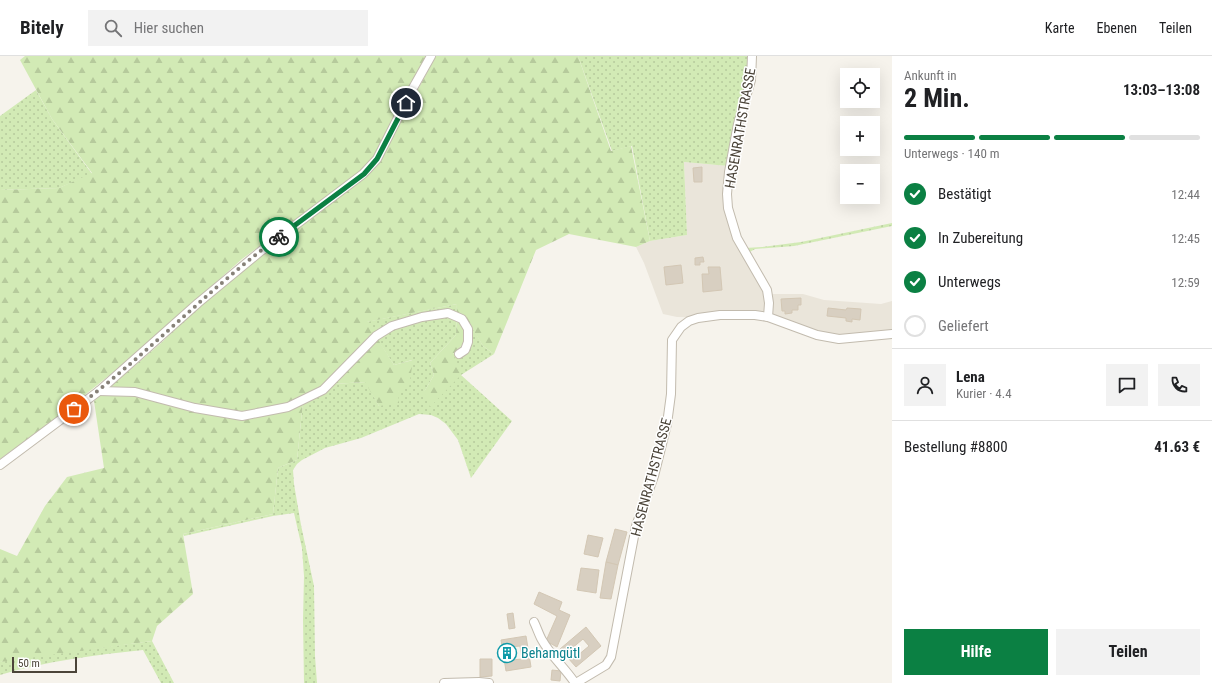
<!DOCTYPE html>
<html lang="de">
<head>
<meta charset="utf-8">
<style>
  body { margin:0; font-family:"Roboto Condensed",sans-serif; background:#f2f2f2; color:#202124; height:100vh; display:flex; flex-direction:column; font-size:15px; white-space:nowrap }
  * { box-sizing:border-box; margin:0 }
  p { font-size:13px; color:#757577 }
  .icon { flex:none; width:22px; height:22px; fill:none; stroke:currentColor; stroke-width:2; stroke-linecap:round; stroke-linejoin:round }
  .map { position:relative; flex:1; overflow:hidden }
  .panel { display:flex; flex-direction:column; background:#fff; width:320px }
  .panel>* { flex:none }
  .controls { position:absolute; left:840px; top:12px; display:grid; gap:8px }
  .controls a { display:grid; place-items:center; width:40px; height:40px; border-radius:0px; background:#fff; box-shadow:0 4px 16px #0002; font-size:20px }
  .scale { position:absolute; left:12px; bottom:10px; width:65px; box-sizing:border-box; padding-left:4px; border:2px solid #4b4439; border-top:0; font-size:11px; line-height:14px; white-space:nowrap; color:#4b4439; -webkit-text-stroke:3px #fff; paint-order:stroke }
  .pin { position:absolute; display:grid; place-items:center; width:34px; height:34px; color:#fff; margin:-17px; border:2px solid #fff; border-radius:50%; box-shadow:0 1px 4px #0007 }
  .courier { position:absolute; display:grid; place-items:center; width:40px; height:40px; margin:-20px; border:3px solid #0b8043; border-radius:50%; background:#fff; color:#222; box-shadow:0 1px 5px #0007 }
  .overview em { font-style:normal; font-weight:700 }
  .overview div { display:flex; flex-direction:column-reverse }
  .overview { display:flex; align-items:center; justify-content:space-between; height:68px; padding:0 12px }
  h1 { font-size:26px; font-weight:700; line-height:30px }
  .bar { display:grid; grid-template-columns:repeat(4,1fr); gap:6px 4px; align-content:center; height:48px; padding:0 12px }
  .bar i { height:5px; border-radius:3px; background:#e0e0e0 }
  .bar .on { background:#0b8043 }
  .bar p { grid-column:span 4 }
  .line { display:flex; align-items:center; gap:10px; padding:0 12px; border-top:1px solid #e0e0e0 }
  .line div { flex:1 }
  .round { display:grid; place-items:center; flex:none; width:42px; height:42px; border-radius:0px; background:#f2f2f2 }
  ol { padding:0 12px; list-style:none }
  li { display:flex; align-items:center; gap:12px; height:44px }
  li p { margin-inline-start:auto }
  li .icon { padding:4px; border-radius:50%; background:#0b8043; color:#fff; stroke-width:4 }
  li:last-child { color:#757577 }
  li i { width:22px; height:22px; border:2px solid #e0e0e0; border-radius:50% }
  .action { display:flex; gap:8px; margin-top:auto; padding:8px 12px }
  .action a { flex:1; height:46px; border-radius:0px; background:#0b8043; color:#fff; font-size:16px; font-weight:700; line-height:46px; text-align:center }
  .action a+a { background:#f2f2f2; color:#202124 }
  header { display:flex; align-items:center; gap:24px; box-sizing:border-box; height:56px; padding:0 20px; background:#fff; border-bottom:1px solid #e0e0e0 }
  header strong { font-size:19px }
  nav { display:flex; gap:22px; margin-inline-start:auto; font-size:14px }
  .search { width:280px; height:36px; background:#f2f2f2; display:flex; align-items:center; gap:10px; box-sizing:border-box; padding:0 14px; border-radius:0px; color:#757577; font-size:15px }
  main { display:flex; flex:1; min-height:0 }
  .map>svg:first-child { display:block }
</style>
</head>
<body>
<header>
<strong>Bitely</strong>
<div class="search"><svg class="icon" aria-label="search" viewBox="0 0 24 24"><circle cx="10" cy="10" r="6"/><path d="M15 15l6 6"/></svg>Hier suchen</div>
<nav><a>Karte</a><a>Ebenen</a><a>Teilen</a></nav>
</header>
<main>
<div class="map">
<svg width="892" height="627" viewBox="0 0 892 627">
  <defs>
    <pattern id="grass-dots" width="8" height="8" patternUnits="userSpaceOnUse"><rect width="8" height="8" fill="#d2eab5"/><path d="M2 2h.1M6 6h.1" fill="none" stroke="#b6ca9c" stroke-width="1.8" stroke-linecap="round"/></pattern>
    <pattern id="forest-firs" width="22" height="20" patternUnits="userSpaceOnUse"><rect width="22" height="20" fill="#d2eab5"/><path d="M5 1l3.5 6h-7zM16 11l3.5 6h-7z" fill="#b6ca9c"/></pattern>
  </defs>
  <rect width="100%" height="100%" fill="#f6f3ec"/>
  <polygon fill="#eae5da" points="684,106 728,110 728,163 765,238 803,238 824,244 881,248 892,245 892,275 843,279 823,277 808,273 781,263 677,261 663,258 644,207 636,191 650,185 687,179"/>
  <g fill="url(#grass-dots)">
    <path d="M578,0H756C756,22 749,43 743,64L737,65L728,110L684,106L687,179L650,185L632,90L612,95Z"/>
    <polygon points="36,34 52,63 92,118 59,132 0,134 0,60"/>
    <polygon points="892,167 892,170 794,190 755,193 748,197 745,192 762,191 801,186"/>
    <polygon points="457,248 456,279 430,307 434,319 424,336 453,298 466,285 470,267 483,290 494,298 461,319 512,365 471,422 458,384 446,368 438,362 431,359 419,358 361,382 325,392 302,404 297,408 293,414 294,428 301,469 314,530 315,600 317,627 304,627 303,564 304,520 302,492 294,457 273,460 184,480 183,478 273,458 278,412 297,404 303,346 333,328 366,326 379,350 398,336 412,304 394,309 366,266"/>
    <path d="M152,585L174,627H161L143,594C95,599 46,605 0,619V606L12,603Z"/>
  </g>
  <g fill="url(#forest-firs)">
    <polygon points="25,0 426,0 374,102 361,115 242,203 131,302 46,370 0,403 0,134 59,132 92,117 52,63 20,4"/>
    <polygon points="436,0 578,0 611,95 631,90 650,185 636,191 569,178 536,194 494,298 483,290 469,267 466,285 453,298 461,319 430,351 424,336 434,319 430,307 456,279 457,248 367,266 394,309 413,304 409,331 398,336 399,347 379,350 365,326 333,328 303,346 297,404 278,412 273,458 183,478 193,538 157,570 152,585 0,606 0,493 17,500 45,450 67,421 104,412 94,345 161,287 200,250 264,197 366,119 377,109"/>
  </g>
  <g fill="#d8cfc1" stroke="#d3c7b4" fill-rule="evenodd">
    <polygon points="702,111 702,126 694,126 693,112"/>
    <polygon points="703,201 704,206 700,206 700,209 695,209 695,202"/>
    <polygon points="681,209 683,227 666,229 664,211"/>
    <polygon points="708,211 720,211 722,234 703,236 702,218 709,218"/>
    <polygon points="801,242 801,249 798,249 798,254 792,254 792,257 785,258 785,255 782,255 781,243"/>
    <polygon points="828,252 846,254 847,252 861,253 860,264 852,263 852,266 846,265 846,262 827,260"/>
    <polygon points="615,473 627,476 618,509 606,506"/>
    <polygon points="588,479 603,482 598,501 584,498"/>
    <polygon points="606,506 618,509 611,543 600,542"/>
    <polygon points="581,512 599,514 596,537 577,534"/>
    <polygon points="539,536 562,546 559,554 570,559 557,591 546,585 557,560 534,548"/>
    <polygon points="513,557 515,572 509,573 507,558"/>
    <path d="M586,571L601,590L576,611L560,593ZM583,583L589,590L577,600L571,593Z"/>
    <path d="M526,580L531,611L506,615L501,584ZM520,590L522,603L512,604L510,591Z"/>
    <polygon points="480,603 492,603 492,620 480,621"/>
    <polygon points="552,614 561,615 560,625 551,624"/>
  </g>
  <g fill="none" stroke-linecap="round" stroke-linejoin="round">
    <g stroke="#c2bbae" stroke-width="10">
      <g id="minor">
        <polyline points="752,0 751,24 738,68 729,116 727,138 728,152 737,182 767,234 769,247 768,261"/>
        <polyline points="99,335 135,336 195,352 242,360 288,351 323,334 376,280 392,270 422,261 448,257 462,263 468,273 468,286 465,294 459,298"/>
        <polyline points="0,409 99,335 198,247 261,195 363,118 377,103 413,32 431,0"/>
        <path d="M534,566C537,572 539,579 542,584C551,600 565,612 575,627"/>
        <polyline points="444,627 479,626 489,627"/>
        <polyline points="576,627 606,609 611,601 636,470 654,420 667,368 671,338 672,284 681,271 689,265 698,262 720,259 755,259 768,261 817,279 839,283 892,278"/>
      </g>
    </g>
    <use href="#minor" stroke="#fff" stroke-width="8"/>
  </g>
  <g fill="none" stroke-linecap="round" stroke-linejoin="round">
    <path stroke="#878178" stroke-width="4" stroke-dasharray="0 7.2" d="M74,353C146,300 207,234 279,181"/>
    <polyline stroke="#0b8043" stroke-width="5" points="279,181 364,118 377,103 406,47"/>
  </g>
  <defs>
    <g id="building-ring" transform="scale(1)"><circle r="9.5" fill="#fff" stroke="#0f9aa8" stroke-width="1.5"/><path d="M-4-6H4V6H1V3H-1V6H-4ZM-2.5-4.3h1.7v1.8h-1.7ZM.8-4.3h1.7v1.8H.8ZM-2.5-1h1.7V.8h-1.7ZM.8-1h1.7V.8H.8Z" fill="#0f9aa8"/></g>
  </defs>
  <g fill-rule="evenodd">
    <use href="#building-ring" x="507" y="597"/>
  </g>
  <g text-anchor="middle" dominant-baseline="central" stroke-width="3" stroke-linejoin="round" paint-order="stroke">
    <g font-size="14" fill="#4b4439" stroke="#fff">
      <text transform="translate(740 72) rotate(-80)">HASENRATHSTRASSE</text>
      <text transform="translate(651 421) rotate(-75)">HASENRATHSTRASSE</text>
    </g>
    <g font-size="14" fill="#0d838f" stroke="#fff" text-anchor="start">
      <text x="521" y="597">Behamgütl</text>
    </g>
  </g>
</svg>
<div class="controls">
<a><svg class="icon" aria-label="locate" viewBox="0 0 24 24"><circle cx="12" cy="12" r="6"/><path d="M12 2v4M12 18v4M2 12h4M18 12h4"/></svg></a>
<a>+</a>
<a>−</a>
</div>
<div class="scale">50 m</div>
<div class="pin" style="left:74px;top:353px;background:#ea580c"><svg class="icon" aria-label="bag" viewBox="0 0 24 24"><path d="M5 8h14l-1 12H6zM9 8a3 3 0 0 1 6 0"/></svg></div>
<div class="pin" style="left:406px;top:47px;background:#1f2937"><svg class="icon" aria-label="home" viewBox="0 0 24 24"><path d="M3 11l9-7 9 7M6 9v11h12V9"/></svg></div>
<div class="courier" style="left:279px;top:181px"><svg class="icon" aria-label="bike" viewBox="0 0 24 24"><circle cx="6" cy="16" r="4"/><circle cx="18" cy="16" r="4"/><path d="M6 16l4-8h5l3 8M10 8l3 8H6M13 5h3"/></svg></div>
</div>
<section class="panel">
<div class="overview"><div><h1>2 Min.</h1><p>Ankunft in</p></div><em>13:03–13:08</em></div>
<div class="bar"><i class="on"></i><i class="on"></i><i class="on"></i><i></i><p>Unterwegs · 140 m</p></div>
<ol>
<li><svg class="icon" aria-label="check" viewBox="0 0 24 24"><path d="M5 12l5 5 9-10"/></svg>Bestätigt<p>12:44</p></li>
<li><svg class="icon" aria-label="check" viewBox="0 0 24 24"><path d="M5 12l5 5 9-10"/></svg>In Zubereitung<p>12:45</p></li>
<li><svg class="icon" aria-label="check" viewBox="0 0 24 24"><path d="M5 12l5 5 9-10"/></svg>Unterwegs<p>12:59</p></li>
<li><i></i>Geliefert</li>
</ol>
<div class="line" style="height:72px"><a class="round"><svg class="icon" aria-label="person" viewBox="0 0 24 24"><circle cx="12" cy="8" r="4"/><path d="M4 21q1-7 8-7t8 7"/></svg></a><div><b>Lena</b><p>Kurier · 4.4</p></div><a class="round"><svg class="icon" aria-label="chat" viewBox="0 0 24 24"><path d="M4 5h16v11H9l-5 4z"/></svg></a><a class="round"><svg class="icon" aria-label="phone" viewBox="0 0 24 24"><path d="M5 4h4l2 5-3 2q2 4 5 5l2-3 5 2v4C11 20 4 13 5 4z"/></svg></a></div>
<div class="line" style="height:52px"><div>Bestellung #8800</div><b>41.63 €</b></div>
<div class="action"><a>Hilfe</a><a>Teilen</a></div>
</section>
</main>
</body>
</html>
